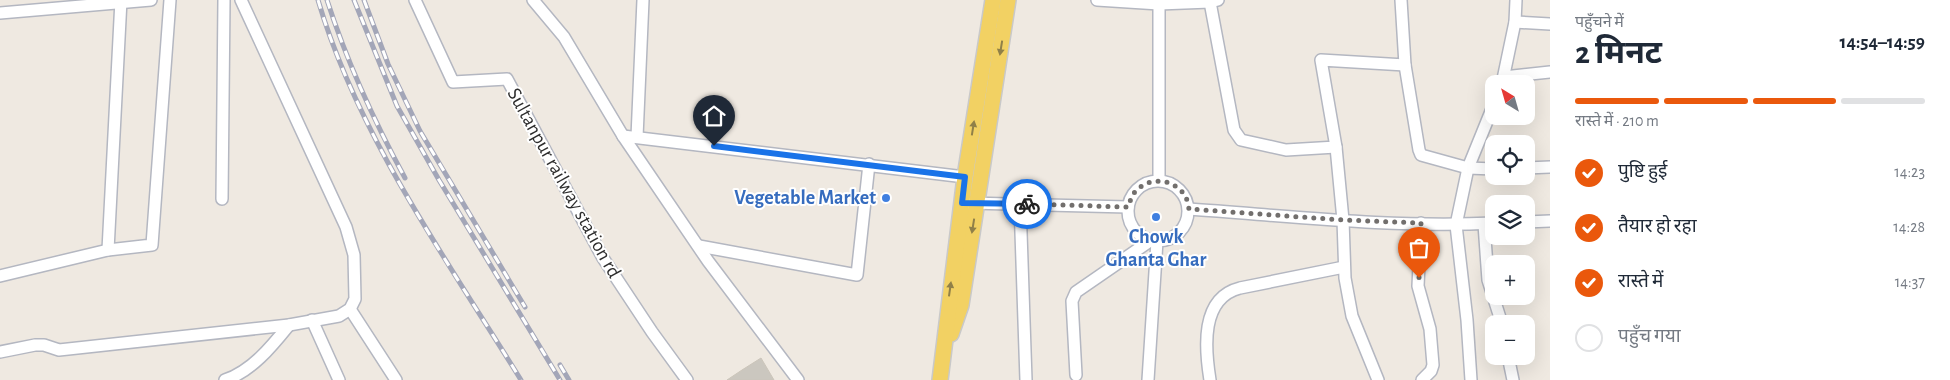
<!DOCTYPE html>
<html lang="hi">
<head>
<meta charset="utf-8">
<style>
  body { margin:0; font-family:"Alegreya Sans","Noto Sans Devanagari",sans-serif; background:#f2f2f3; color:#1f2937; height:100vh; display:flex; flex-direction:column; font-size:19px; white-space:nowrap }
  * { box-sizing:border-box; margin:0 }
  p { font-size:16px; color:#747a83 }
  .icon { flex:none; width:28px; height:28px; fill:none; stroke:currentColor; stroke-width:2; stroke-linecap:round; stroke-linejoin:round }
  .map { position:relative; flex:1; overflow:hidden }
  .details { display:flex; flex-direction:column; background:#fff; width:400px }
  .details>* { flex:none }
  .needle { width:32px; rotate:323deg }
  .fabs { position:absolute; left:1485px; top:75px; display:grid; gap:10px }
  .fabs a { display:grid; place-items:center; width:50px; height:50px; border-radius:10px; background:#fff; box-shadow:0 5px 20px #0002; font-size:25px }
  .pin { position:absolute; display:grid; place-items:center; width:42px; height:42px; color:#fff; margin:-51px -21px; border-radius:50% 50% 50% 0; rotate:-45deg; box-shadow:0 0 5px #0007 }
  .pin .icon { rotate:45deg }
  .courier { position:absolute; display:grid; place-items:center; width:50px; height:50px; margin:-25px; border:4px solid #1a73e8; border-radius:50%; background:#fff; color:#222; box-shadow:0 1px 6px #0007 }
  .headline em { font-style:normal; font-weight:700 }
  .headline div { display:flex; flex-direction:column-reverse }
  .headline { display:flex; align-items:center; justify-content:space-between; height:85px; padding:0 25px }
  h1 { font-size:32px; font-weight:700; line-height:38px }
  .bar { display:grid; grid-template-columns:repeat(4,1fr); gap:8px 5px; align-content:center; height:60px; padding:0 25px }
  .bar i { height:6px; border-radius:4px; background:#e0e1e3 }
  .bar .active { background:#ea580c }
  .bar p { grid-column:span 4 }
  ol { padding:0 25px; list-style:none }
  li { display:flex; align-items:center; gap:15px; height:55px }
  li p { margin-inline-start:auto }
  li .icon { padding:5px; border-radius:50%; background:#ea580c; color:#fff; stroke-width:4 }
  li:last-child { color:#747a83 }
  li i { width:28px; height:28px; border:2px solid #e0e1e3; border-radius:50% }
  main { display:flex; flex:1; min-height:0 }
  .map>svg:first-child { display:block }
</style>
</head>
<body>
<main>
<div class="map">
<svg width="1550" height="380" viewBox="0 0 1550 380">
  <rect width="100%" height="100%" fill="#efe9e1"/>
  <polygon fill="#cbc7bf" stroke="#cbc5ba" points="761,358 774,380 727,380 742,370"/>
  <g fill="none" stroke-linecap="round" stroke-linejoin="round">
    <g stroke="#b4b7c1" stroke-width="14">
      <g id="minor">
        <polyline points="415,0 453,82 507,79 603,258 652,332 687,380"/>
        <polyline points="533,0 564,37 623,136 708,261 798,380"/>
        <polyline points="1097,0 1159,4 1210,2 1218,0"/>
        <polyline points="1159,0 1159,180"/>
        <polyline points="1210,2 1234,130 1241,140 1286,150 1336,147 1321,60 1405,65 1401,0"/>
        <polyline points="0,13 151,0"/>
        <polyline points="1515,22 1550,24"/>
        <polyline points="1405,65 1419,150 1421,155 1468,168 1494,169"/>
        <polyline points="1504,77 1550,72"/>
        <polyline points="1502,84 1515,22 1516,0"/>
        <polyline points="623,136 965,177"/>
        <polyline points="637,137 643,0"/>
        <polyline points="1336,147 1343,220 1345,278 1352,316 1378,380"/>
        <polyline points="1526,168 1550,167"/>
        <circle cx="1158" cy="211" r="30"/>
        <polyline points="222,199 224,0"/>
        <polyline points="970,203 1128,207"/>
        <polyline points="1020,203 1026,380"/>
        <path d="M1189,209C1290,216 1392,228 1494,223"/>
        <polyline points="1526,222 1550,221"/>
        <polyline points="1421,223 1418,286 1430,329 1433,365 1431,371 1422,380"/>
        <polyline points="1484,224 1488,280 1502,324"/>
        <polyline points="699,246 857,275 869,164"/>
        <polyline points="108,250 121,0"/>
        <polyline points="0,276 108,250 152,245 170,0"/>
        <polyline points="350,309 396,380"/>
        <polyline points="312,320 339,380"/>
        <polyline points="0,352 35,345 44,345 59,350 289,325 339,316 350,309 355,299 354,255 346,227 241,0"/>
        <polyline points="1508,356 1513,380"/>
        <polyline points="1076,375 1072,301 1076,292 1150,241"/>
        <path d="M225,380C252,371 272,346 289,325"/>
        <polyline points="1148,380 1157,241"/>
        <path d="M1210,380C1205,349 1200,298 1240,288L1344,267"/>
        <polyline points="1471,380 1467,320 1456,225 1468,168 1494,104"/>
      </g>
    </g>
    <g stroke="#c9c9c9" stroke-width="18">
      <g id="major">
        <polyline points="951,334 961,305 1008,0"/>
        <polyline points="940,380 965,177 993,0"/>
      </g>
    </g>
    <use href="#minor" stroke="#fff" stroke-width="11"/>
    <use href="#major" stroke="#f2d163" stroke-width="15"/>
    <g stroke="#a3a6b8" stroke-width="5">
      <g id="rail">
        <path d="M318,0C358,136 447,260 521,380"/>
        <path d="M327,0C347,62 374,121 405,178"/>
        <polyline points="354,0 397,106 439,180 560,380"/>
        <polyline points="364,0 388,64 420,131 525,307"/>
        <polyline points="560,365 569,380"/>
      </g>
    </g>
    <use href="#rail" stroke="#fff" stroke-width="3" stroke-dasharray="9" stroke-linecap="butt"/>
  </g>
  <defs><path id="oneway-solid" d="M-6-.8H1V-3.2L6.5 0L1 3.2V.8H-6Z" transform="scale(1.25)"/></defs>
  <g fill="#908048">
    <use href="#oneway-solid" transform="translate(1001 48) rotate(99)"/>
    <use href="#oneway-solid" transform="translate(973 128) rotate(-81)"/>
    <use href="#oneway-solid" transform="translate(973 226) rotate(99)"/>
    <use href="#oneway-solid" transform="translate(950 289) rotate(-82)"/>
  </g>
  <g fill="none" stroke-linecap="round" stroke-linejoin="round">
    <path stroke="#726f6d" stroke-width="5" stroke-dasharray="0 9" d="M1027,204L1128,207C1130,203 1131,196 1134,193C1147,177 1171,177 1184,194C1187,198 1188,204 1189,209L1343,220L1421,223L1419,278"/>
    <polyline stroke="#1a73e8" stroke-width="6" points="714,146 965,177 962,203 1027,204"/>
  </g>
  <g fill="#3f7fe0" stroke="#fff" stroke-width="2">
    <circle cx="886" cy="198" r="5"/>
    <circle cx="1156" cy="217" r="5"/>
  </g>
  <g text-anchor="middle" dominant-baseline="central" stroke-width="4" stroke-linejoin="round" paint-order="stroke">
    <g font-size="20" fill="#2e2e2e" stroke="#fff">
      <text transform="translate(564 183) rotate(61)">Sultanpur railway station rd</text>
    </g>
    <g font-size="20" font-weight="bold" fill="#366cbe" stroke="#fff" text-anchor="end">
      <text x="876" y="198">Vegetable Market</text>
      <text x="1156" y="237" text-anchor="middle">Chowk<tspan x="1156" dy="23">Ghanta Ghar</tspan></text>
    </g>
  </g>
</svg>
<div class="fabs">
<a><svg class="needle" viewBox="-14 -14 28 28"><path d="M0-13l5 13h-10z" fill="#e53935"/><path d="M0 13l5-13h-10z" fill="#747a83"/></svg></a>
<a><svg class="icon" aria-label="locate" viewBox="0 0 24 24"><circle cx="12" cy="12" r="6"/><path d="M12 2v4M12 18v4M2 12h4M18 12h4"/></svg></a>
<a><svg class="icon" aria-label="layers" viewBox="0 0 24 24"><path d="M12 4l9 5-9 5-9-5zM3 14l9 5 9-5"/></svg></a>
<a>+</a>
<a>−</a>
</div>
<div class="pin" style="left:1419px;top:278px;background:#ea580c"><svg class="icon" aria-label="bag" viewBox="0 0 24 24"><path d="M5 8h14l-1 12H6zM9 8a3 3 0 0 1 6 0"/></svg></div>
<div class="pin" style="left:714px;top:146px;background:#1f2937"><svg class="icon" aria-label="home" viewBox="0 0 24 24"><path d="M3 11l9-7 9 7M6 9v11h12V9"/></svg></div>
<div class="courier" style="left:1027px;top:204px"><svg class="icon" aria-label="bike" viewBox="0 0 24 24"><circle cx="6" cy="16" r="4"/><circle cx="18" cy="16" r="4"/><path d="M6 16l4-8h5l3 8M10 8l3 8H6M13 5h3"/></svg></div>
</div>
<section class="details">
<div class="headline"><div><h1>2 मिनट</h1><p>पहुँचने में</p></div><em>14:54–14:59</em></div>
<div class="bar"><i class="active"></i><i class="active"></i><i class="active"></i><i></i><p>रास्ते में · 210 m</p></div>
<ol>
<li><svg class="icon" aria-label="check" viewBox="0 0 24 24"><path d="M5 12l5 5 9-10"/></svg>पुष्टि हुई<p>14:23</p></li>
<li><svg class="icon" aria-label="check" viewBox="0 0 24 24"><path d="M5 12l5 5 9-10"/></svg>तैयार हो रहा<p>14:28</p></li>
<li><svg class="icon" aria-label="check" viewBox="0 0 24 24"><path d="M5 12l5 5 9-10"/></svg>रास्ते में<p>14:37</p></li>
<li><i></i>पहुँच गया</li>
</ol>
</section>
</main>
</body>
</html>
